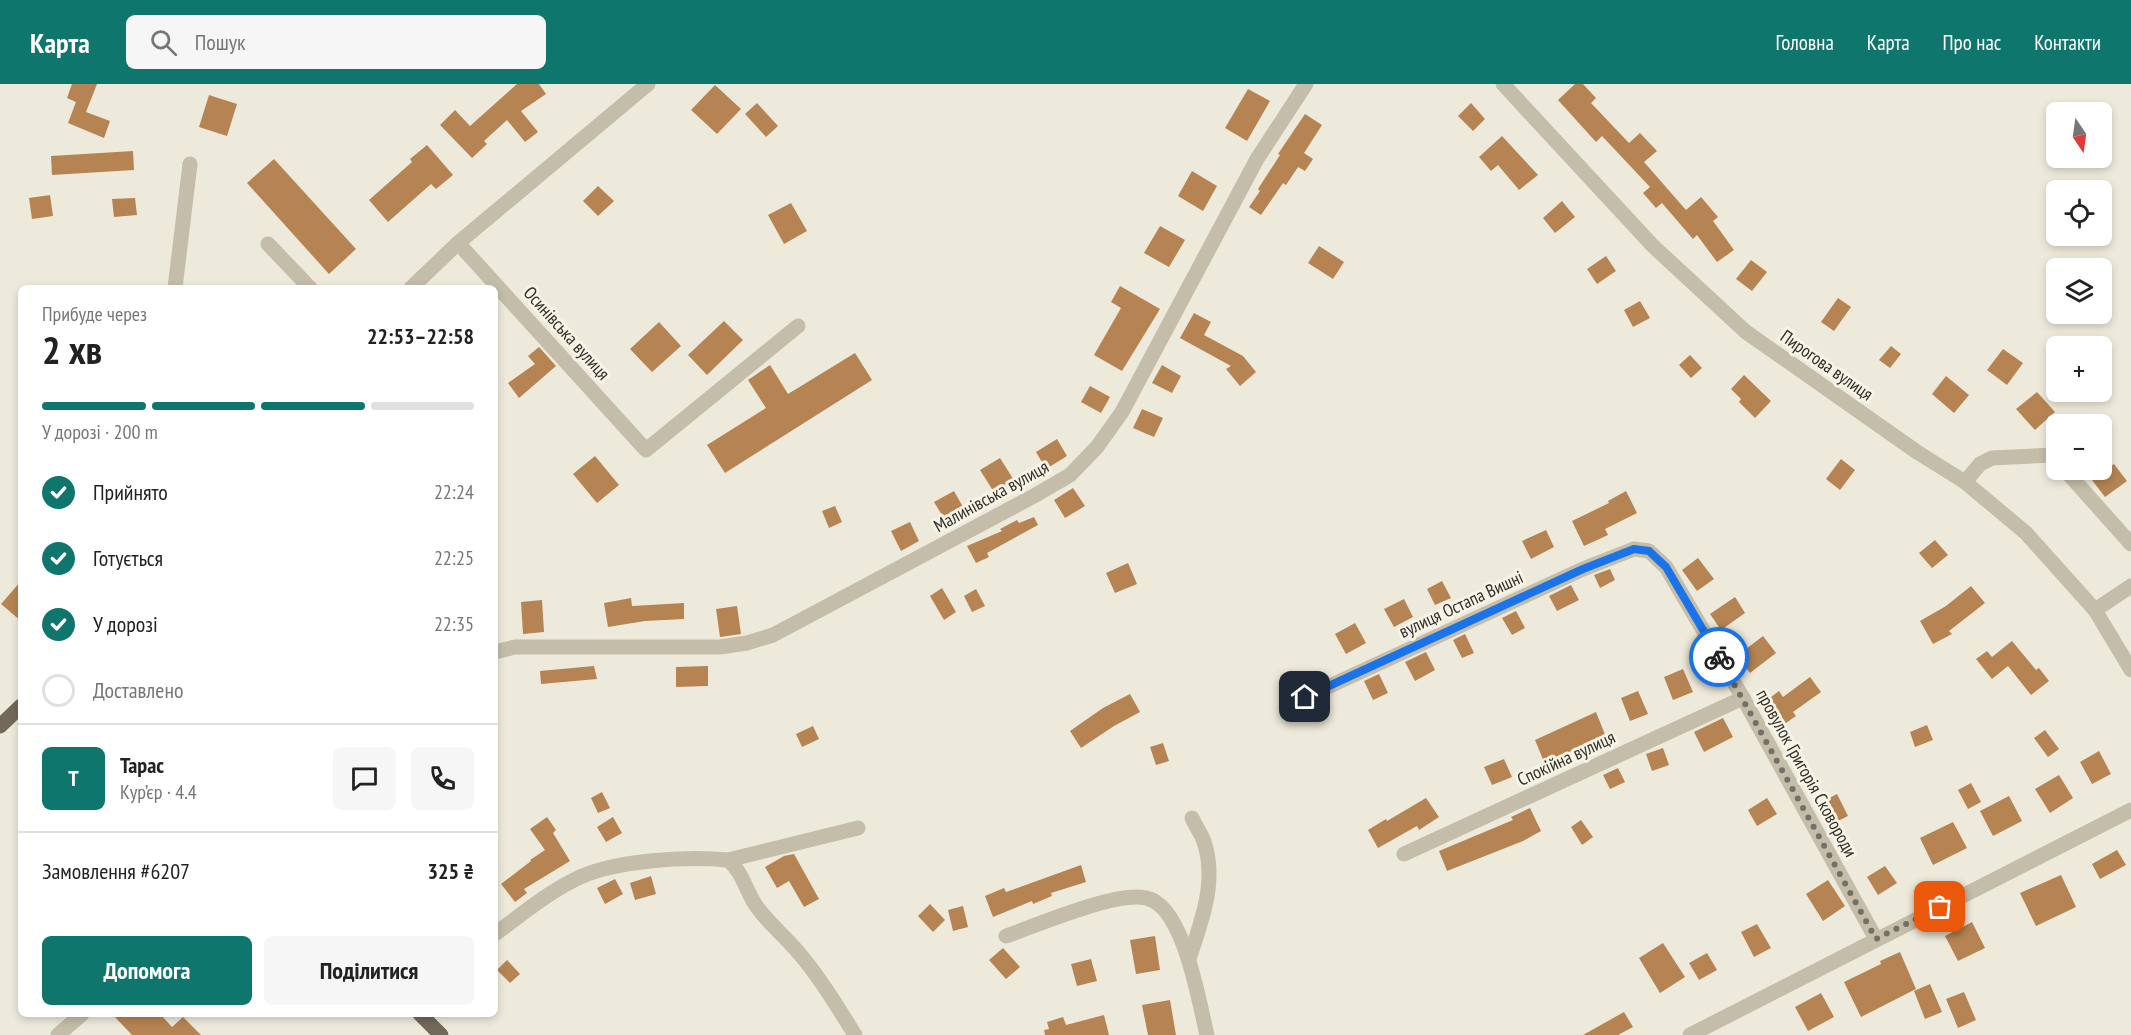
<!DOCTYPE html>
<html lang="uk">
<head>
<meta charset="utf-8">
<style>
  body { margin:0; font-family:"PT Sans Narrow",sans-serif; background:#f6f6f6; color:#222; height:100vh; display:flex; flex-direction:column; font-size:22px; white-space:nowrap }
  * { box-sizing:border-box; margin:0 }
  p { font-size:20px; color:#767676 }
  .icon { flex:none; width:33px; height:33px; fill:none; stroke:currentColor; stroke-width:2; stroke-linecap:round; stroke-linejoin:round }
  .map { position:relative; flex:1; overflow:hidden }
  .panel { position:absolute; left:18px; top:201px; width:480px; height:732px; display:flex; flex-direction:column; background:#fff; border-radius:9px; box-shadow:0 3px 9px #0003 }
  .panel>* { flex:none }
  .needle { width:39px; rotate:167deg }
  .controls { position:absolute; left:2046px; top:18px; display:grid; gap:12px }
  .controls a { display:grid; place-items:center; width:66px; height:66px; border-radius:9px; background:#fff; box-shadow:0 3px 9px #0003; font-size:30px }
  .pin { position:absolute; display:grid; place-items:center; width:51px; height:51px; color:#fff; margin:-26px; border-radius:12px; box-shadow:0 3px 9px #0006 }
  .courier { position:absolute; display:grid; place-items:center; width:60px; height:60px; margin:-30px; border:4px solid #1a73e8; border-radius:50%; background:#fff; color:#222; box-shadow:0 2px 8px #0007 }
  .summary em { font-style:normal; font-weight:700 }
  .summary div { display:flex; flex-direction:column-reverse }
  .summary { display:flex; align-items:center; justify-content:space-between; height:102px; padding:0 24px }
  h1 { font-size:39px; font-weight:700; line-height:45px }
  .bar { display:grid; grid-template-columns:repeat(4,1fr); gap:9px 6px; align-content:center; height:72px; padding:0 24px }
  .bar i { height:8px; border-radius:4px; background:#e0e0e0 }
  .bar .current { background:#0f766e }
  .bar p { grid-column:span 4 }
  .line { display:flex; align-items:center; gap:15px; padding:0 24px; border-top:2px solid #e0e0e0 }
  .line div { flex:1 }
  .round { display:grid; place-items:center; flex:none; width:63px; height:63px; border-radius:9px; background:#f6f6f6 }
  ol { padding:0 24px; list-style:none }
  li { display:flex; align-items:center; gap:18px; height:66px }
  li p { margin-inline-start:auto }
  li .icon { padding:6px; border-radius:50%; background:#0f766e; color:#fff; stroke-width:4 }
  li:last-child { color:#767676 }
  li i { width:33px; height:33px; border:3px solid #e0e0e0; border-radius:50% }
  .primary-button { display:flex; gap:12px; margin-top:auto; padding:12px 24px }
  .primary-button a { flex:1; height:69px; border-radius:9px; background:#0f766e; color:#fff; font-size:24px; font-weight:700; line-height:69px; text-align:center }
  .primary-button a+a { background:#f6f6f6; color:#222 }
  header { display:flex; align-items:center; gap:36px; box-sizing:border-box; height:84px; padding:0 30px; background:#0f766e; color:#fff }
  header strong { font-size:28px }
  nav { display:flex; gap:33px; margin-inline-start:auto; font-size:21px }
  .search { width:420px; height:54px; background:#f6f6f6; display:flex; align-items:center; gap:15px; box-sizing:border-box; padding:0 21px; border-radius:9px; color:#767676; font-size:22px }
  .map>svg:first-child { display:block }
</style>
</head>
<body>
<header>
<strong>Карта</strong>
<div class="search"><svg class="icon" aria-label="search" viewBox="0 0 24 24"><circle cx="10" cy="10" r="6"/><path d="M15 15l6 6"/></svg>Пошук</div>
<nav><a>Головна</a><a>Карта</a><a>Про нас</a><a>Контакти</a></nav>
</header>
<div class="map">
<svg width="2131" height="951" viewBox="0 0 2131 951">
  <rect width="100%" height="100%" fill="#eeeadb"/>
  <g fill="#b68452">
    <polygon points="72,0 97,0 86,28 110,37 104,54 68,39 76,18 67,14"/>
    <polygon points="517,0 539,0 546,10 521,27 538,48 525,58 507,36 484,57 487,60 472,74 440,41 455,26 470,42"/>
    <polygon points="1575,0 1583,0 1596,14 1591,19 1629,59 1640,49 1657,67 1644,78 1686,126 1701,113 1718,133 1713,137 1734,166 1717,178 1697,151 1693,155 1662,119 1656,124 1643,109 1650,103 1602,52 1596,58 1558,16"/>
    <polygon points="715,1 741,25 717,50 691,26"/>
    <polygon points="1248,5 1270,17 1247,57 1225,44"/>
    <polygon points="209,11 237,20 227,52 199,43"/>
    <polygon points="757,19 778,42 766,53 745,30"/>
    <polygon points="1471,19 1485,35 1473,47 1458,32"/>
    <polygon points="1305,30 1322,41 1304,69 1313,75 1305,87 1298,83 1286,101 1283,99 1261,131 1249,123 1260,107 1258,105 1280,71 1278,70"/>
    <polygon points="1502,52 1538,91 1519,106 1498,81 1491,87 1479,73"/>
    <polygon points="427,61 453,91 436,105 431,100 388,138 369,116 412,78 410,75"/>
    <polygon points="133,67 134,86 52,91 51,72"/>
    <polygon points="274,75 356,165 329,190 247,99"/>
    <polygon points="1192,87 1217,102 1203,127 1178,112"/>
    <polygon points="598,102 614,117 598,132 583,117"/>
    <polygon points="50,111 53,132 32,135 29,114"/>
    <polygon points="135,114 137,131 114,133 112,115"/>
    <polygon points="1562,117 1575,133 1555,149 1543,134"/>
    <polygon points="791,119 807,147 784,160 768,131"/>
    <polygon points="1160,142 1185,156 1169,183 1144,169"/>
    <polygon points="1319,162 1344,178 1333,195 1308,179"/>
    <polygon points="1606,172 1616,187 1597,200 1587,185"/>
    <polygon points="1751,176 1767,188 1752,207 1736,195"/>
    <polygon points="1120,202 1160,225 1122,287 1094,271 1121,224 1111,218"/>
    <polygon points="1838,214 1851,223 1834,247 1821,238"/>
    <polygon points="1640,217 1650,234 1633,243 1624,226"/>
    <polygon points="1194,229 1211,238 1204,251 1243,272 1256,288 1240,302 1226,285 1231,282 1180,254"/>
    <polygon points="724,237 743,256 707,291 688,271"/>
    <polygon points="659,238 681,262 652,288 630,265"/>
    <polygon points="1891,262 1901,270 1890,284 1879,276"/>
    <polygon points="539,263 556,282 519,314 508,299 535,280 528,272"/>
    <polygon points="2003,265 2023,279 2007,301 1987,286"/>
    <polygon points="855,269 872,296 725,389 707,361 766,324 748,296 770,281 788,310"/>
    <polygon points="1690,271 1702,284 1691,294 1679,281"/>
    <polygon points="1162,281 1181,292 1172,309 1152,299"/>
    <polygon points="1744,291 1771,317 1755,334 1739,318 1741,315 1731,305"/>
    <polygon points="1946,292 1969,311 1954,329 1932,310"/>
    <polygon points="1090,302 1110,313 1101,329 1081,318"/>
    <polygon points="2037,308 2055,328 2035,346 2016,325"/>
    <polygon points="1142,325 1163,334 1154,353 1133,344"/>
    <polygon points="1057,355 1067,372 1046,385 1036,368"/>
    <polygon points="595,372 619,401 597,419 573,390"/>
    <polygon points="1000,374 1017,401 997,413 980,386"/>
    <polygon points="1841,375 1855,386 1840,406 1826,395"/>
    <polygon points="2114,380 2127,397 2105,413 2092,396"/>
    <polygon points="1073,404 1085,422 1065,434 1054,416"/>
    <polygon points="954,407 967,430 948,441 934,418"/>
    <polygon points="1626,407 1637,429 1605,445 1608,451 1584,462 1572,437 1609,419 1608,417"/>
    <polygon points="835,422 842,438 829,444 822,427"/>
    <polygon points="1034,433 1038,441 987,469 989,473 976,479 967,462 1002,447 1000,445 1017,436 1019,439"/>
    <polygon points="910,438 919,457 901,467 891,447"/>
    <polygon points="1546,446 1554,463 1531,475 1522,457"/>
    <polygon points="1935,456 1948,471 1932,484 1919,469"/>
    <polygon points="1698,474 1714,495 1697,507 1682,486"/>
    <polygon points="1128,479 1137,500 1115,509 1106,489"/>
    <polygon points="1610,485 1615,496 1600,504 1594,491"/>
    <polygon points="21,497 21,537 1,520"/>
    <polygon points="1442,497 1451,514 1435,521 1427,505"/>
    <polygon points="1571,501 1579,516 1557,527 1549,512"/>
    <polygon points="1971,502 1985,519 1949,547 1952,550 1933,560 1920,537 1946,522"/>
    <polygon points="942,504 956,528 944,536 930,512"/>
    <polygon points="976,505 985,522 972,528 964,512"/>
    <polygon points="1735,513 1745,529 1721,546 1710,530"/>
    <polygon points="631,514 632,522 684,519 684,535 645,537 608,543 604,519"/>
    <polygon points="1404,515 1413,533 1394,543 1384,525"/>
    <polygon points="542,516 544,548 523,550 521,518"/>
    <polygon points="737,522 741,550 720,553 716,525"/>
    <polygon points="1516,527 1525,544 1512,551 1502,534"/>
    <polygon points="1355,539 1366,559 1346,570 1335,550"/>
    <polygon points="1465,550 1474,569 1462,574 1453,556"/>
    <polygon points="1763,552 1776,569 1750,589 1737,572"/>
    <polygon points="2012,557 2036,586 2039,584 2049,597 2031,611 2008,582 1992,595 1976,575 1987,567 1992,573"/>
    <polygon points="1426,568 1435,586 1415,597 1405,578"/>
    <polygon points="594,582 597,595 541,600 540,587"/>
    <polygon points="708,582 708,602 676,603 676,583"/>
    <polygon points="1683,585 1693,608 1673,616 1664,593"/>
    <polygon points="1379,590 1388,609 1373,616 1364,597"/>
    <polygon points="1810,593 1821,608 1793,628 1796,632 1780,643 1763,619 1779,607 1783,613"/>
    <polygon points="1638,607 1648,630 1630,637 1621,614"/>
    <polygon points="1130,610 1140,628 1114,642 1081,664 1070,647 1103,624"/>
    <polygon points="1596,628 1606,653 1544,678 1535,656"/>
    <polygon points="1723,634 1733,653 1704,668 1694,648"/>
    <polygon points="1927,641 1933,656 1915,663 1910,648"/>
    <polygon points="813,642 819,655 802,663 796,650"/>
    <polygon points="2045,646 2059,665 2048,673 2034,654"/>
    <polygon points="1163,659 1169,677 1156,681 1150,663"/>
    <polygon points="1663,664 1669,681 1652,687 1646,670"/>
    <polygon points="2099,667 2111,690 2092,700 2080,678"/>
    <polygon points="1504,675 1512,693 1492,701 1484,683"/>
    <polygon points="1618,684 1625,698 1610,705 1603,691"/>
    <polygon points="2059,691 2073,714 2050,729 2035,705"/>
    <polygon points="1971,699 1981,718 1968,725 1958,706"/>
    <polygon points="602,708 610,724 598,729 591,714"/>
    <polygon points="1837,710 1848,732 1828,742 1816,721"/>
    <polygon points="2009,712 2022,737 1993,752 1980,727"/>
    <polygon points="1426,714 1439,733 1419,746 1417,742 1378,764 1368,746 1386,735 1387,737"/>
    <polygon points="1767,714 1777,730 1757,742 1748,726"/>
    <polygon points="1530,724 1541,747 1523,757 1447,787 1439,767 1513,736 1511,733"/>
    <polygon points="547,733 556,746 553,749 570,777 524,805 527,809 515,818 501,800 531,777 530,776 545,766 530,745"/>
    <polygon points="613,733 622,749 606,758 597,743"/>
    <polygon points="1581,736 1593,753 1582,761 1571,743"/>
    <polygon points="1953,738 1967,764 1933,781 1920,754"/>
    <polygon points="2117,766 2126,781 2100,795 2092,780"/>
    <polygon points="794,770 819,815 804,823 789,797 777,804 765,783 784,772"/>
    <polygon points="1081,781 1086,798 1051,809 1052,812 1033,820 1032,817 993,833 985,812 1004,804 1006,808"/>
    <polygon points="1885,782 1897,799 1878,811 1867,793"/>
    <polygon points="2061,791 2076,823 2036,842 2020,809"/>
    <polygon points="651,792 656,810 635,816 630,799"/>
    <polygon points="615,795 623,810 605,820 597,804"/>
    <polygon points="1828,796 1845,822 1823,837 1806,810"/>
    <polygon points="930,820 945,836 933,848 918,832"/>
    <polygon points="963,822 968,843 953,847 948,826"/>
    <polygon points="1972,838 1985,864 1958,877 1945,852"/>
    <polygon points="1757,840 1771,864 1754,873 1741,848"/>
    <polygon points="1155,852 1160,886 1136,890 1130,856"/>
    <polygon points="1663,859 1685,893 1660,909 1639,874"/>
    <polygon points="1003,864 1020,883 1006,895 989,876"/>
    <polygon points="1900,868 1916,905 1861,933 1844,898 1881,880 1880,877"/>
    <polygon points="1707,869 1717,886 1699,896 1689,879"/>
    <polygon points="1091,875 1097,897 1077,902 1071,880"/>
    <polygon points="507,876 520,890 510,899 497,886"/>
    <polygon points="1930,900 1942,928 1925,935 1914,907"/>
    <polygon points="1964,908 1976,936 1958,944 1946,915"/>
    <polygon points="1821,909 1834,933 1808,947 1795,923"/>
    <polygon points="1170,916 1176,951 1148,951 1142,921"/>
    <polygon points="1624,928 1633,943 1618,951 1583,951"/>
    <polygon points="112,930 160,930 172,943 183,933 201,951 132,951"/>
    <polygon points="1104,931 1109,951 1045,951 1044,946 1049,945 1047,938 1063,933 1066,941"/>
  </g>
  <g fill="none" stroke-linecap="round" stroke-linejoin="round">
    <g stroke="#c4bda9" stroke-width="15">
      <polyline points="1503,0 1653,162 1746,248 1917,368 1965,398 2026,449 2095,526 2131,586"/>
      <polyline points="458,159 646,366 798,242"/>
      <polyline points="268,160 310,204"/>
      <polyline points="175,204 190,80"/>
      <polyline points="411,204 458,159 648,0"/>
      <polyline points="2065,386 2131,460"/>
      <polyline points="1965,398 1980,380 1992,374 2052,371 2056,376"/>
      <polyline points="2095,526 2131,502"/>
      <polyline points="495,568 515,563 720,563 747,559 773,551 1034,412 1070,391 1097,363 1122,328 1257,75 1306,0"/>
      <polyline points="1306,613 1583,485 1634,465 1649,467 1666,483 1743,614 1876,855"/>
      <polyline points="1404,770 1743,614"/>
      <path d="M728,776C743,788 746,808 757,823C771,842 789,856 803,874C823,898 839,925 855,951"/>
      <path d="M495,850C521,831 546,810 574,796C612,776 686,772 728,776L858,744"/>
      <path d="M1006,852C1038,841 1116,807 1146,814C1184,821 1199,919 1207,951"/>
      <path d="M1189,875C1202,836 1218,795 1203,755C1200,748 1195,741 1192,734"/>
      <polyline points="58,951 82,930"/>
      <polyline points="1690,951 2131,726"/>
    </g>
    <g stroke="#73695b" stroke-width="15">
      <polyline points="0,642 21,622"/>
      <polyline points="420,930 441,951"/>
    </g>
  </g>
  <g fill="none" stroke-linecap="round" stroke-linejoin="round">
    <polyline stroke="#747067" stroke-width="6" stroke-dasharray="0 10.8" points="1719,573 1876,855 1940,823"/>
    <polyline stroke="#1a73e8" stroke-width="8" points="1305,613 1583,485 1634,465 1649,467 1666,483 1719,573"/>
  </g>
  <g text-anchor="middle" dominant-baseline="central" stroke-width="6" stroke-linejoin="round" paint-order="stroke">
    <g font-size="18" fill="#332e28" stroke="#f6f3e7">
      <text transform="translate(567 249) rotate(48)">Осинівська вулиця</text>
      <text transform="translate(1827 281) rotate(35)">Пирогова вулиця</text>
      <text transform="translate(991 412) rotate(-29)">Малинівська вулиця</text>
      <text transform="translate(1461 520) rotate(-25)">вулиця Остапа Вишні</text>
      <text transform="translate(1566 674) rotate(-25)">Спокійна вулиця</text>
      <text transform="translate(1807 689) rotate(61)">провулок Григорія Сковороди</text>
    </g>
  </g>
</svg>
<div class="controls">
<a><svg class="needle" viewBox="-14 -14 28 28"><path d="M0-13l5 13h-10z" fill="#e53935"/><path d="M0 13l5-13h-10z" fill="#767676"/></svg></a>
<a><svg class="icon" aria-label="locate" viewBox="0 0 24 24"><circle cx="12" cy="12" r="6"/><path d="M12 2v4M12 18v4M2 12h4M18 12h4"/></svg></a>
<a><svg class="icon" aria-label="layers" viewBox="0 0 24 24"><path d="M12 4l9 5-9 5-9-5zM3 14l9 5 9-5"/></svg></a>
<a>+</a>
<a>−</a>
</div>
<div class="pin" style="left:1940px;top:823px;background:#ea580c"><svg class="icon" aria-label="bag" viewBox="0 0 24 24"><path d="M5 8h14l-1 12H6zM9 8a3 3 0 0 1 6 0"/></svg></div>
<div class="pin" style="left:1305px;top:613px;background:#1f2937"><svg class="icon" aria-label="home" viewBox="0 0 24 24"><path d="M3 11l9-7 9 7M6 9v11h12V9"/></svg></div>
<div class="courier" style="left:1719px;top:573px"><svg class="icon" aria-label="bike" viewBox="0 0 24 24"><circle cx="6" cy="16" r="4"/><circle cx="18" cy="16" r="4"/><path d="M6 16l4-8h5l3 8M10 8l3 8H6M13 5h3"/></svg></div>
<section class="panel">
<div class="summary"><div><h1>2 хв</h1><p>Прибуде через</p></div><em>22:53–22:58</em></div>
<div class="bar"><i class="current"></i><i class="current"></i><i class="current"></i><i></i><p>У дорозі · 200 m</p></div>
<ol>
<li><svg class="icon" aria-label="check" viewBox="0 0 24 24"><path d="M5 12l5 5 9-10"/></svg>Прийнято<p>22:24</p></li>
<li><svg class="icon" aria-label="check" viewBox="0 0 24 24"><path d="M5 12l5 5 9-10"/></svg>Готується<p>22:25</p></li>
<li><svg class="icon" aria-label="check" viewBox="0 0 24 24"><path d="M5 12l5 5 9-10"/></svg>У дорозі<p>22:35</p></li>
<li><i></i>Доставлено</li>
</ol>
<div class="line" style="height:108px"><b class="round" style="background:#0f766e;color:#fff">Т</b><div><b>Тарас</b><p>Кур’єр · 4.4</p></div><a class="round"><svg class="icon" aria-label="chat" viewBox="0 0 24 24"><path d="M4 5h16v11H9l-5 4z"/></svg></a><a class="round"><svg class="icon" aria-label="phone" viewBox="0 0 24 24"><path d="M5 4h4l2 5-3 2q2 4 5 5l2-3 5 2v4C11 20 4 13 5 4z"/></svg></a></div>
<div class="line" style="height:78px"><div>Замовлення #6207</div><b>325 ₴</b></div>
<div class="primary-button"><a>Допомога</a><a>Поділитися</a></div>
</section>
</div>
</body>
</html>
